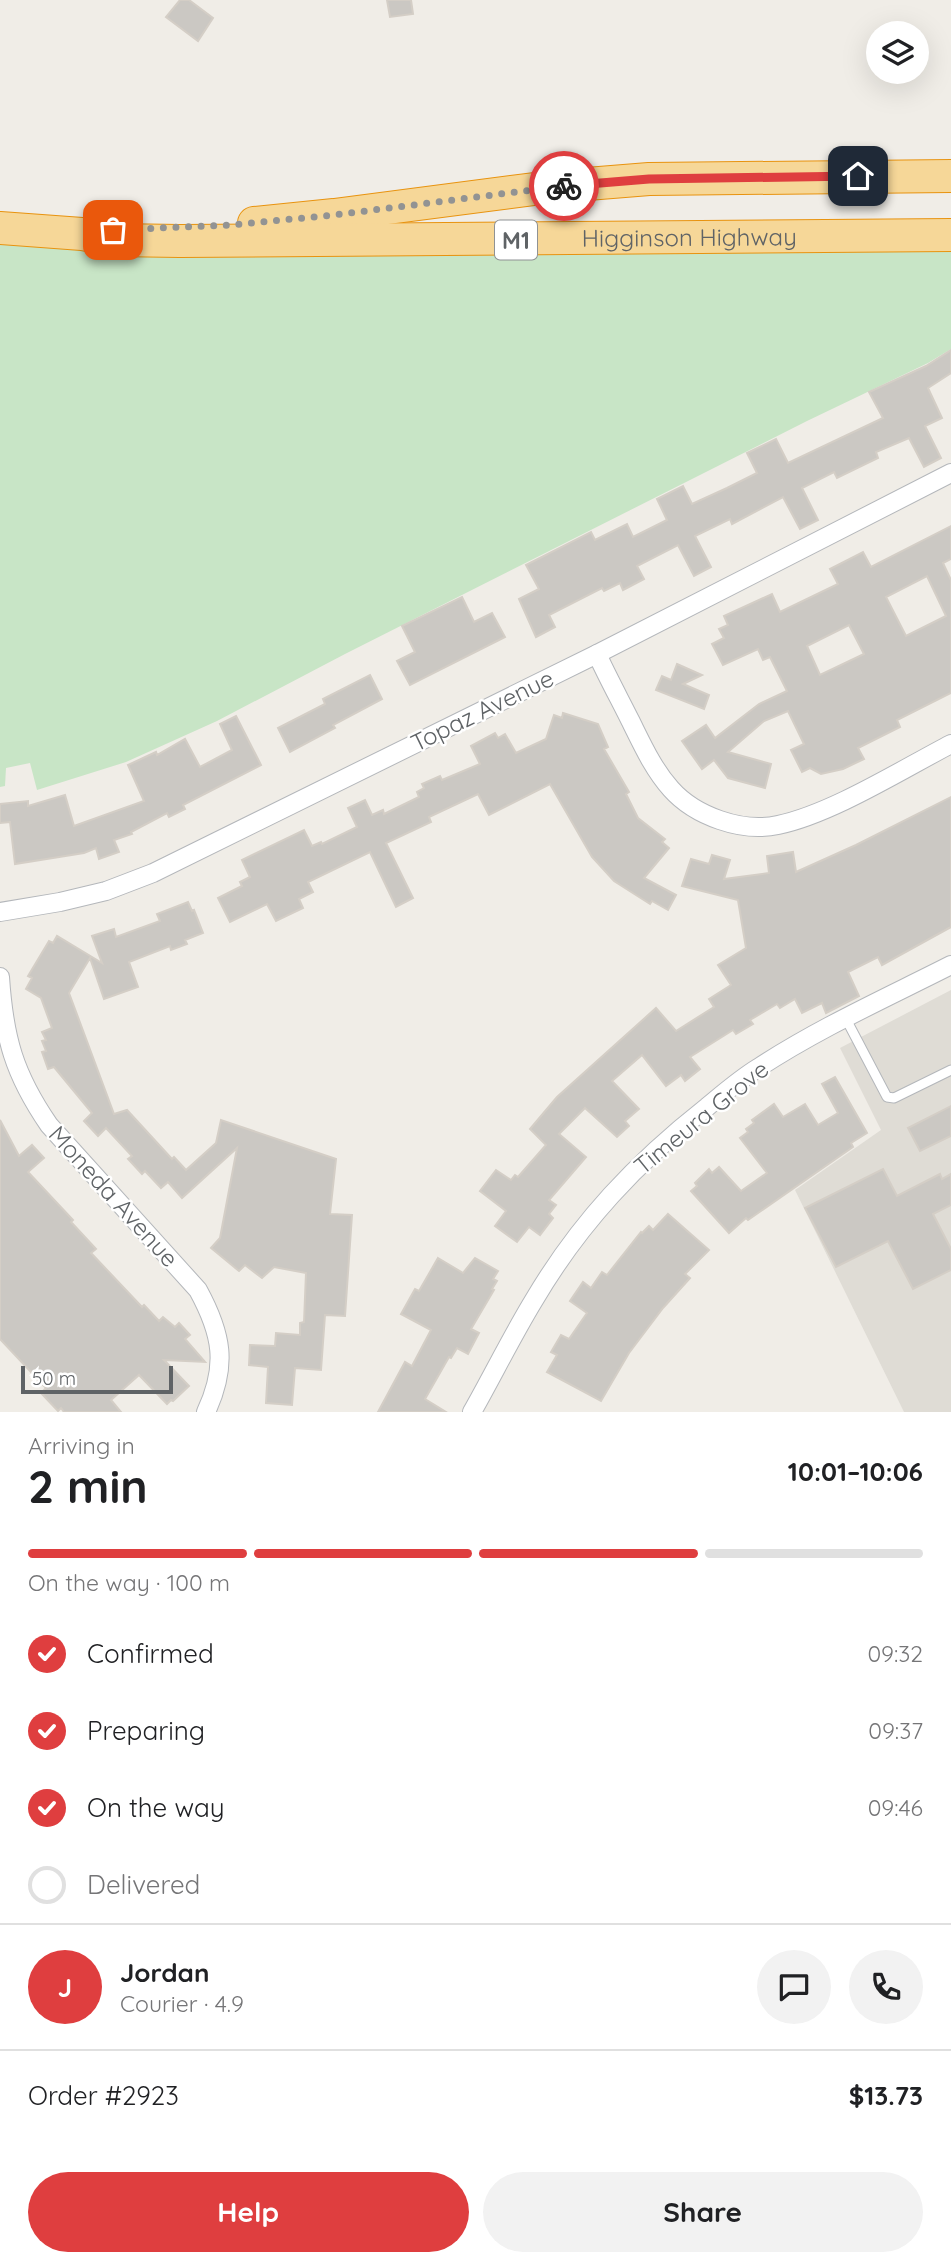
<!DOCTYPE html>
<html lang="en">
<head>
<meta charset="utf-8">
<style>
  body { margin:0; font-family:Quicksand,sans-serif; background:#f2f2f2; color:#202124; height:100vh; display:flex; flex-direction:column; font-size:26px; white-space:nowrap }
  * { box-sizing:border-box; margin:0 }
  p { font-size:23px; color:#757577 }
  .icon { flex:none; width:38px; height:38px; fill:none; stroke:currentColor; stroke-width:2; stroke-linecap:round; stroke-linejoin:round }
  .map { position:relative; height:1412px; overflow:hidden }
  .drawer { display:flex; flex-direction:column; background:#fff; flex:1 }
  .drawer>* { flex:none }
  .tools { position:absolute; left:866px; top:21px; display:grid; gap:14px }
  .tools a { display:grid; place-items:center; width:63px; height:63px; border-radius:50%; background:#fff; box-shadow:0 7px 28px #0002; font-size:35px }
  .scale { position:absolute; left:21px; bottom:18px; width:152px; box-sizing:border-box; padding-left:7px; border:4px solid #5f6366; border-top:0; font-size:19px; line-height:24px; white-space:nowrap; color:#5f6366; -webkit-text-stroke:5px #fff; paint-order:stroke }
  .pin { position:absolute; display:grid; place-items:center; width:60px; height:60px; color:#fff; margin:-30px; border-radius:14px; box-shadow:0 4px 10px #0006 }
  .courier { position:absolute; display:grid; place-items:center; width:70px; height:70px; margin:-35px; border:5px solid #df3e3f; border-radius:50%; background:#fff; color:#222; box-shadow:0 2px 9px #0007 }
  .headline em { font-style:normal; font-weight:700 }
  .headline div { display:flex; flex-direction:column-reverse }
  .headline { display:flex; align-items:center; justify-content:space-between; height:119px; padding:0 28px }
  h1 { font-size:46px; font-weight:700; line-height:52px }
  .bar { display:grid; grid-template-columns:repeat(4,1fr); gap:10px 7px; align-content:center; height:84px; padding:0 28px }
  .bar i { height:9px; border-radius:5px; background:#e0e0e0 }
  .bar .active { background:#df3e3f }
  .bar p { grid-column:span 4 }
  .line { display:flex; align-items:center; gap:18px; padding:0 28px; border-top:2px solid #e0e0e0 }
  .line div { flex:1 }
  .round { display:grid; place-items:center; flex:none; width:74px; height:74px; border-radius:37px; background:#f2f2f2 }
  ol { padding:0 28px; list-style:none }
  li { display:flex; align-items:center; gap:21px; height:77px }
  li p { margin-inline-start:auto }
  li .icon { padding:7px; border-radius:50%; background:#df3e3f; color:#fff; stroke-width:4 }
  li:last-child { color:#757577 }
  li i { width:38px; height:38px; border:4px solid #e0e0e0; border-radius:50% }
  .action { display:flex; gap:14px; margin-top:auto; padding:14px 28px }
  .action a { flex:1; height:80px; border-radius:42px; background:#df3e3f; color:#fff; font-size:28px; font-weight:700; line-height:80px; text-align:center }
  .action a+a { background:#f2f2f2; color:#202124 }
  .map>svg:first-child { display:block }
</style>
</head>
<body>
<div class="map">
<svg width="951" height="1412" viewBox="0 0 951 1412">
  <rect width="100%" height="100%" fill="#f0ede7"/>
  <polygon fill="#dfdcd5" points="951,990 951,1412 904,1412 795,1190 881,1130 840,1048"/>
  <polygon fill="#c8e5c6" points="0,231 951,238 951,349 928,363 807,421 345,654 217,721 126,762 37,790 30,763 6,768 5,786 0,787"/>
  <g fill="#cbc8c3" stroke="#d4cec6" stroke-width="2" fill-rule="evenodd">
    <polygon points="180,0 189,0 213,18 198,41 166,17"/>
    <polygon points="387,0 411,0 413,14 390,17"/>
    <polygon points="951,350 951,373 928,388 942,418 925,426 941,458 924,467 909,438 876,452 878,458 837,478 834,472 802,488 818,520 800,529 783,497 732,524 730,519 695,536 711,567 694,576 678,545 637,566 644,579 623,590 620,583 604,591 602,588 549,615 555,627 536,637 519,599 539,589 526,565 591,532 595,540 627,524 633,537 667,520 657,499 683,486 692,504 727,488 757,473 747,453 776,439 788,463 883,418 869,392 926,366"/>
    <path d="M951,526V559L943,563L951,580V693L897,720L900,727L858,748L864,759L843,769L821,774L810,768L802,772L791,750L804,744L788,711L764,721L728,752L771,764L765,788L728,778L714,760L702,769L682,741L706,725L715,738L759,704L787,691L770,657L763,660L758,649L723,665L712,644L724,638L719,629L728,625L724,616L772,594L780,612L838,584L830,569L863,552L871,567ZM927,576L946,616L906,636L886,597ZM849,625L864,654L820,675L807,646Z"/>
    <polygon points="462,597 474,622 492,613 505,637 410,685 397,661 415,652 402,626"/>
    <polygon points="677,664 702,675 683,684 709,695 704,709 656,690 662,676 671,680"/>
    <polygon points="370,675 382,699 333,725 335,728 290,752 278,728 325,704 323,699"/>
    <polygon points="563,713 598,724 608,747 604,749 629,792 626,794 638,818 665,839 662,842 669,848 644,878 676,895 668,910 652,901 650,904 614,881 592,857 550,784 489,815 478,794 429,817 431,822 386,843 413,898 396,907 370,852 308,882 313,892 299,899 303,908 276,921 267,904 230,922 218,898 242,886 240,882 250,877 242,860 304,830 312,846 321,842 322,844 357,827 348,808 365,800 372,815 383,810 384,814 419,797 417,792 424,788 422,784 440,776 442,780 480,764 471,746 495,733 498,738 505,734 516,753 546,739 554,715 562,718"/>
    <polygon points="236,716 261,765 183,805 185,809 169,817 167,813 131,832 132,834 114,840 119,852 99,859 96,848 84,853 15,864 10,822 0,823 0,804 28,801 28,806 65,795 74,826 144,801 128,765 156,752 157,755 185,739 200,767 232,750 220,724"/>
    <polygon points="951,797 951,927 882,965 878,957 848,972 859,996 826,1013 822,1003 802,1013 795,999 780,1008 777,1004 750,1020 753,1024 736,1034 733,1030 690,1057 700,1069 685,1081 681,1075 666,1086 642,1055 612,1081 639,1109 625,1121 629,1126 617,1137 585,1108 559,1134 586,1157 549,1200 556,1205 549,1214 553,1218 540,1235 529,1227 517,1242 495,1226 506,1211 480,1191 496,1170 511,1180 515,1175 518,1177 546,1145 530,1129 557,1097 656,1008 676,1031 714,1007 709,999 731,985 718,965 746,948 738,900 682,886 691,859 709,864 712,855 730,860 724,879 769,873 767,856 793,852 796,872 856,845"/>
    <polygon points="188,902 192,911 194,910 203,933 185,940 187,944 171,950 170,946 129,962 138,987 104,999 90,958 69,993 114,1114 127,1110 172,1159 174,1157 186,1170 216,1143 221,1120 336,1159 330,1214 352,1215 345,1316 325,1315 321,1370 295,1368 292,1405 266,1403 268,1367 249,1365 250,1345 275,1346 276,1333 300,1335 300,1323 304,1322 306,1273 274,1267 262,1278 245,1265 239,1271 211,1248 220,1238 237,1148 182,1198 168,1182 161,1188 145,1171 142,1174 128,1159 132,1156 106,1128 98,1136 84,1121 92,1113 54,1067 48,1069 42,1052 46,1051 42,1041 46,1040 42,1032 52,1028 41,998 26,989 32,978 28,976 49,941 53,943 57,936 102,963 92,936 114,929 116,937 160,921 157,914"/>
    <polygon points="835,1077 867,1133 851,1143 853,1147 748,1220 746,1218 729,1233 691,1191 697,1186 695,1183 709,1169 712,1173 719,1167 741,1191 767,1173 740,1138 748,1132 746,1129 754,1123 752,1120 774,1104 783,1117 805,1104 818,1125 838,1113 822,1084"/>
    <polygon points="951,1106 951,1136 920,1151 908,1128"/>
    <polygon points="0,1120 19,1156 32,1145 44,1158 28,1172 73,1220 71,1222 96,1249 91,1253 142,1307 144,1305 159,1321 163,1317 175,1327 179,1323 190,1335 185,1339 205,1362 164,1360 189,1386 173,1401 171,1400 167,1404 139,1375 111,1400 121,1412 64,1412 61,1408 58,1411 41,1393 46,1388 0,1339"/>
    <polygon points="883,1169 897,1196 940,1174 942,1179 951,1174 951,1205 933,1214 951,1249 951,1270 913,1289 888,1241 836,1267 805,1208"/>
    <polygon points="668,1214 709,1250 685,1274 690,1278 663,1308 629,1353 601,1401 547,1372 557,1355 551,1352 561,1335 569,1339 587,1313 570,1301 583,1282 591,1288 602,1272 607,1275 641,1232 642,1233 649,1226 653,1230"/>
    <polygon points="438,1258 463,1273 475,1258 498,1271 493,1279 497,1281 492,1289 494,1290 471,1329 479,1333 468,1354 457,1348 451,1358 449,1357 425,1399 446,1412 378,1412 405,1362 412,1366 431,1330 401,1314 415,1289 419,1291"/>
  </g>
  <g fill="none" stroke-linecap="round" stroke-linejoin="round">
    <g stroke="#b4b7bb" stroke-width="11">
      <polyline id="lane" points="846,1019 887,1097 894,1098 951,1070"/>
    </g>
    <g stroke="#b4b7bb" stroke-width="20">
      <g id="street">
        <path d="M597,654C607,676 619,698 630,720C642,744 653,769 671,789C695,816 742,833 778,825C831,814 901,770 951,744"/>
        <polyline points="0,912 60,902 106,891 153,873 597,654 951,473"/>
        <path d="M0,977C4,1038 14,1074 49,1125L198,1290C222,1334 228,1365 206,1412"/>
        <path d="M472,1412C493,1375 512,1336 534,1300C580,1222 637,1162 707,1107C724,1093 740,1079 758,1068C819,1028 886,998 951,965"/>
      </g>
    </g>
    <g stroke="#e8930f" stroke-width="34">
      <g id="highway">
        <polyline points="254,223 334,215 550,187 649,179 951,176"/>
        <path id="s1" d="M0,228L82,234L115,240L180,241L951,235"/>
      </g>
    </g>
    <use href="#lane" stroke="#fff" stroke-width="9"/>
    <use href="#street" stroke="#fff" stroke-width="18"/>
    <use href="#highway" stroke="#f6d798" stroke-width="32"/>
  </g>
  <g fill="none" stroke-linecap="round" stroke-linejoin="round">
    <polyline stroke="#929393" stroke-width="7" stroke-dasharray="0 12.6" points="113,230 231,225 334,215 564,186"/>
    <polyline stroke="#df3e3f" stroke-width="9" points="564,186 649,179 858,176"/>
  </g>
  <g text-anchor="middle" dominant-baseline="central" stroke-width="5" stroke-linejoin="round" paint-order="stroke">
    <rect fill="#fff" stroke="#8f9294" stroke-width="2" x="495" y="220.5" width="42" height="39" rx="5"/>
    <g font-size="23" font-weight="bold" fill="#5f6366">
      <text x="516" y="240">M1</text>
    </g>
    <g font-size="24" fill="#5f6366" stroke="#fff">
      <text stroke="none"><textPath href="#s1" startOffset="690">Higginson Highway</textPath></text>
      <text transform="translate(482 710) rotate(-26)">Topaz Avenue</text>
      <text transform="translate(701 1117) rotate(-39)">Timeura Grove</text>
      <text transform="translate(114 1196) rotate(48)">Moneda Avenue</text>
    </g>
  </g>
</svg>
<div class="tools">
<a><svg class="icon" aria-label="layers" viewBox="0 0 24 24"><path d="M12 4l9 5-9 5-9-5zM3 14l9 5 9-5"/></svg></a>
</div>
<div class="scale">50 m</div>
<div class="pin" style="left:113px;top:230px;background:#ea580c"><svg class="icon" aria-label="bag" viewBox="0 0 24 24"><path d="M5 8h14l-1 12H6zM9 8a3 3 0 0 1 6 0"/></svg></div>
<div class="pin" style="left:858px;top:176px;background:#1f2937"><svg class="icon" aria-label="home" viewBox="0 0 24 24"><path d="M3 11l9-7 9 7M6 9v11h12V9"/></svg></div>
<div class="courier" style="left:564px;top:186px"><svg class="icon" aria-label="bike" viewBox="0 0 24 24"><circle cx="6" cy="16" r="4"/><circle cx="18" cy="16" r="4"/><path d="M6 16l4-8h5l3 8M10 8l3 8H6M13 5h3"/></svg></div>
</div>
<section class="drawer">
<div class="headline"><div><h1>2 min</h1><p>Arriving in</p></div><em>10:01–10:06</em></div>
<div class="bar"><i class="active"></i><i class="active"></i><i class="active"></i><i></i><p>On the way · 100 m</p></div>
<ol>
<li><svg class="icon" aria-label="check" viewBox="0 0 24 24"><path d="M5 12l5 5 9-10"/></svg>Confirmed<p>09:32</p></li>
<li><svg class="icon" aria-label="check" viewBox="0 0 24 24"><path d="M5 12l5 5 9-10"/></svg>Preparing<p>09:37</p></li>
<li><svg class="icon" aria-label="check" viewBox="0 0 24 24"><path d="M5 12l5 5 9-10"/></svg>On the way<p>09:46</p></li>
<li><i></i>Delivered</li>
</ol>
<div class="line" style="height:126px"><b class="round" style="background:#df3e3f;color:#fff">J</b><div><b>Jordan</b><p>Courier · 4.9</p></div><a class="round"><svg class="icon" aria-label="chat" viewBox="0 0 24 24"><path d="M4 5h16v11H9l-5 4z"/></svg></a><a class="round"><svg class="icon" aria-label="phone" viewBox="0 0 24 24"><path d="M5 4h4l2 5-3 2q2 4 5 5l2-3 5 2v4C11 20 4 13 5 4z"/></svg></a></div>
<div class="line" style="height:91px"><div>Order #2923</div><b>$13.73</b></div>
<div class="action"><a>Help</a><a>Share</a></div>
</section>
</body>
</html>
